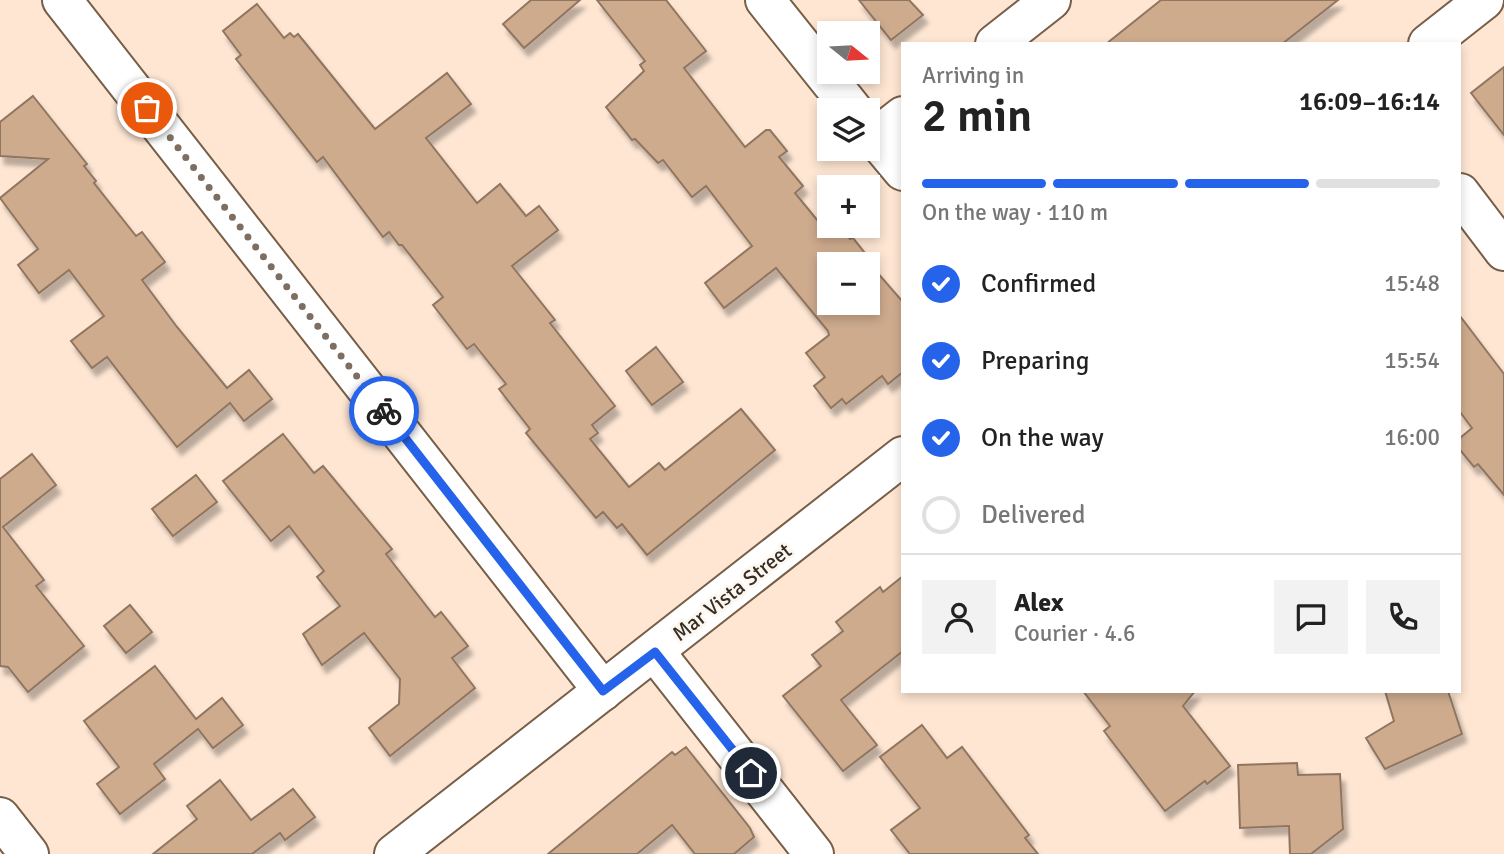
<!DOCTYPE html>
<html lang="en">
<head>
<meta charset="utf-8">
<style>
  body { margin:0; font-family:Signika,sans-serif; background:#f2f2f2; color:#222; height:100vh; display:flex; flex-direction:column; font-size:26px; white-space:nowrap }
  * { box-sizing:border-box; margin:0 }
  p { font-size:23px; color:#767676 }
  .icon { flex:none; width:38px; height:38px; fill:none; stroke:currentColor; stroke-width:2; stroke-linecap:round; stroke-linejoin:round }
  .map { position:relative; flex:1; overflow:hidden }
  .side { position:absolute; left:901px; top:42px; width:560px; height:651px; display:flex; flex-direction:column; background:#fff; border-radius:0px; box-shadow:0 4px 10px #0003 }
  .side>* { flex:none }
  .needle { width:46px; rotate:108deg }
  .controls { position:absolute; left:817px; top:21px; display:grid; gap:14px }
  .controls a { display:grid; place-items:center; width:63px; height:63px; border-radius:0px; background:#fff; box-shadow:0 4px 10px #0003; font-size:35px }
  .pin { position:absolute; display:grid; place-items:center; width:60px; height:60px; color:#fff; margin:-30px; border:4px solid #fff; border-radius:50%; box-shadow:0 2px 7px #0007 }
  .courier { position:absolute; display:grid; place-items:center; width:70px; height:70px; margin:-35px; border:5px solid #2563eb; border-radius:50%; background:#fff; color:#222; box-shadow:0 2px 9px #0007 }
  .summary em { font-style:normal; font-weight:600 }
  .summary div { display:flex; flex-direction:column-reverse }
  .summary { display:flex; align-items:center; justify-content:space-between; height:119px; padding:0 21px }
  h1 { font-size:46px; font-weight:600; line-height:52px }
  .bar { display:grid; grid-template-columns:repeat(4,1fr); gap:10px 7px; align-content:center; height:84px; padding:0 21px }
  .bar i { height:9px; border-radius:5px; background:#e0e0e0 }
  .bar .selected { background:#2563eb }
  .bar p { grid-column:span 4 }
  .line { display:flex; align-items:center; gap:18px; padding:0 21px; border-top:2px solid #e0e0e0 }
  .line div { flex:1 }
  .round { display:grid; place-items:center; flex:none; width:74px; height:74px; border-radius:0px; background:#f2f2f2 }
  ol { padding:0 21px; list-style:none }
  li { display:flex; align-items:center; gap:21px; height:77px }
  li p { margin-inline-start:auto }
  li .icon { padding:7px; border-radius:50%; background:#2563eb; color:#fff; stroke-width:4 }
  li:last-child { color:#767676 }
  li i { width:38px; height:38px; border:4px solid #e0e0e0; border-radius:50% }
  .map>svg:first-child { display:block }
</style>
</head>
<body>
<div class="map">
<svg width="1504" height="854" viewBox="0 0 1504 854">
  <defs>
    <filter id="shadow"><feDropShadow dx="4.5" dy="8" stdDeviation="2" flood-color="#0004"/></filter>
  </defs>
  <rect width="100%" height="100%" fill="#fee6d3"/>
  <g fill="#ceab8d" stroke="#907660" stroke-width="2" fill-rule="evenodd" filter="url(#shadow)">
    <polygon points="531,0 580,0 524,48 503,24"/>
    <path d="M597,0H666L706,51L684,68L745,147L766,130H770L787,151L779,157L803,186L795,193L822,226H840L850,239L853,238L872,262L869,263L903,302V372L888,384L882,376L846,404L842,399L831,408L814,386L825,377L806,353L829,335L828,331L776,268L724,308L705,283L752,246L706,186L692,197L663,160L658,163L635,139L632,140L606,107L644,71L640,65L645,61ZM830,264H868V303H830Z"/>
    <polygon points="859,0 909,0 923,15 891,40"/>
    <polygon points="1161,0 1338,0 1282,44 1106,44"/>
    <polygon points="257,4 284,38 290,33 294,37 298,34 375,129 447,73 471,104 426,138 477,203 500,184 526,216 539,206 558,230 512,266 555,320 550,323 615,406 592,425 598,433 590,439 629,487 659,463 665,470 741,409 775,450 647,555 622,524 617,528 603,512 596,518 526,433 530,429 499,389 506,384 474,344 467,349 433,305 443,297 402,245 399,245 389,232 383,237 323,157 317,162 236,59 241,55 223,31"/>
    <polygon points="1504,67 1504,135 1471,93"/>
    <polygon points="33,96 87,164 84,166 96,181 94,183 136,236 142,232 165,262 142,280 177,327 227,388 249,370 272,399 244,421 230,403 177,447 107,357 92,368 71,341 104,316 69,270 39,293 18,265 38,249 0,198 48,159 0,156 0,122"/>
    <polygon points="1460,316 1504,374 1504,495 1478,464 1474,467 1460,450 1460,438 1472,428 1460,412"/>
    <polygon points="656,347 683,382 652,405 626,371"/>
    <polygon points="283,434 314,473 323,466 392,549 386,554 435,617 441,612 468,646 452,658 475,688 390,756 369,728 399,704 400,679 364,633 322,665 303,634 340,606 317,577 324,571 289,526 271,541 223,481"/>
    <polygon points="32,454 56,485 3,527 44,580 36,586 84,646 28,692 8,667 0,666 0,479"/>
    <polygon points="196,475 217,502 173,536 152,509"/>
    <polygon points="903,576 903,651 841,700 877,745 843,771 783,696 821,666 812,655 843,631 836,622 880,587 883,592"/>
    <polygon points="130,605 152,632 126,653 104,626"/>
    <polygon points="155,666 196,719 222,698 243,725 213,748 198,729 154,764 165,779 120,814 97,784 119,767 84,721"/>
    <polygon points="1083,691 1195,691 1183,706 1230,766 1207,784 1205,781 1165,811 1104,731 1110,726"/>
    <polygon points="1385,691 1448,691 1462,734 1385,769 1366,738 1394,721"/>
    <polygon points="922,725 947,758 962,747 1029,835 1025,838 1038,854 910,854 891,830 920,808 880,757"/>
    <polygon points="686,747 750,828 754,837 734,854 695,854 672,825 637,854 548,854 672,752 675,755"/>
    <polygon points="1297,763 1298,775 1340,774 1343,829 1311,854 1290,854 1289,826 1240,828 1238,765"/>
    <polygon points="220,780 251,820 293,789 315,817 285,840 280,833 252,854 153,854 197,819 187,806"/>
  </g>
  <g fill="none" stroke-linecap="round" stroke-linejoin="round">
    <g stroke="#765e48" stroke-width="42">
      <g id="minor">
        <polyline points="62,0 603,691"/>
        <polyline points="765,0 853,110"/>
        <polyline points="995,44 1051,0"/>
        <polyline points="1428,44 1484,0"/>
        <polyline points="868,129 903,171"/>
        <polyline points="875,138 903,116"/>
        <polyline points="1460,193 1504,251"/>
        <polyline points="655,652 814,854"/>
        <polyline points="0,817 29,854"/>
        <polyline points="394,854 903,456"/>
      </g>
    </g>
    <use href="#minor" stroke="#fff" stroke-width="38"/>
  </g>
  <g fill="none" stroke-linecap="round" stroke-linejoin="round">
    <polyline stroke="#7d6e61" stroke-width="7" stroke-dasharray="0 12.6" points="147,108 384,411"/>
    <polyline stroke="#2563eb" stroke-width="9" points="384,411 603,691 655,652 751,773"/>
  </g>
  <g text-anchor="middle" dominant-baseline="central" stroke-width="6" stroke-linejoin="round" paint-order="stroke">
    <g font-size="21" fill="#382d23" stroke="#fdf7f2">
      <text transform="translate(732 592) rotate(-38)">Mar Vista Street</text>
    </g>
  </g>
</svg>
<div class="controls">
<a><svg class="needle" viewBox="-14 -14 28 28"><path d="M0-13l5 13h-10z" fill="#e53935"/><path d="M0 13l5-13h-10z" fill="#767676"/></svg></a>
<a><svg class="icon" aria-label="layers" viewBox="0 0 24 24"><path d="M12 4l9 5-9 5-9-5zM3 14l9 5 9-5"/></svg></a>
<a>+</a>
<a>−</a>
</div>
<div class="pin" style="left:147px;top:108px;background:#ea580c"><svg class="icon" aria-label="bag" viewBox="0 0 24 24"><path d="M5 8h14l-1 12H6zM9 8a3 3 0 0 1 6 0"/></svg></div>
<div class="pin" style="left:751px;top:773px;background:#1f2937"><svg class="icon" aria-label="home" viewBox="0 0 24 24"><path d="M3 11l9-7 9 7M6 9v11h12V9"/></svg></div>
<div class="courier" style="left:384px;top:411px"><svg class="icon" aria-label="bike" viewBox="0 0 24 24"><circle cx="6" cy="16" r="4"/><circle cx="18" cy="16" r="4"/><path d="M6 16l4-8h5l3 8M10 8l3 8H6M13 5h3"/></svg></div>
<section class="side">
<div class="summary"><div><h1>2 min</h1><p>Arriving in</p></div><em>16:09–16:14</em></div>
<div class="bar"><i class="selected"></i><i class="selected"></i><i class="selected"></i><i></i><p>On the way · 110 m</p></div>
<ol>
<li><svg class="icon" aria-label="check" viewBox="0 0 24 24"><path d="M5 12l5 5 9-10"/></svg>Confirmed<p>15:48</p></li>
<li><svg class="icon" aria-label="check" viewBox="0 0 24 24"><path d="M5 12l5 5 9-10"/></svg>Preparing<p>15:54</p></li>
<li><svg class="icon" aria-label="check" viewBox="0 0 24 24"><path d="M5 12l5 5 9-10"/></svg>On the way<p>16:00</p></li>
<li><i></i>Delivered</li>
</ol>
<div class="line" style="height:126px"><a class="round"><svg class="icon" aria-label="person" viewBox="0 0 24 24"><circle cx="12" cy="8" r="4"/><path d="M4 21q1-7 8-7t8 7"/></svg></a><div><b>Alex</b><p>Courier · 4.6</p></div><a class="round"><svg class="icon" aria-label="chat" viewBox="0 0 24 24"><path d="M4 5h16v11H9l-5 4z"/></svg></a><a class="round"><svg class="icon" aria-label="phone" viewBox="0 0 24 24"><path d="M5 4h4l2 5-3 2q2 4 5 5l2-3 5 2v4C11 20 4 13 5 4z"/></svg></a></div>
</section>
</div>
</body>
</html>
